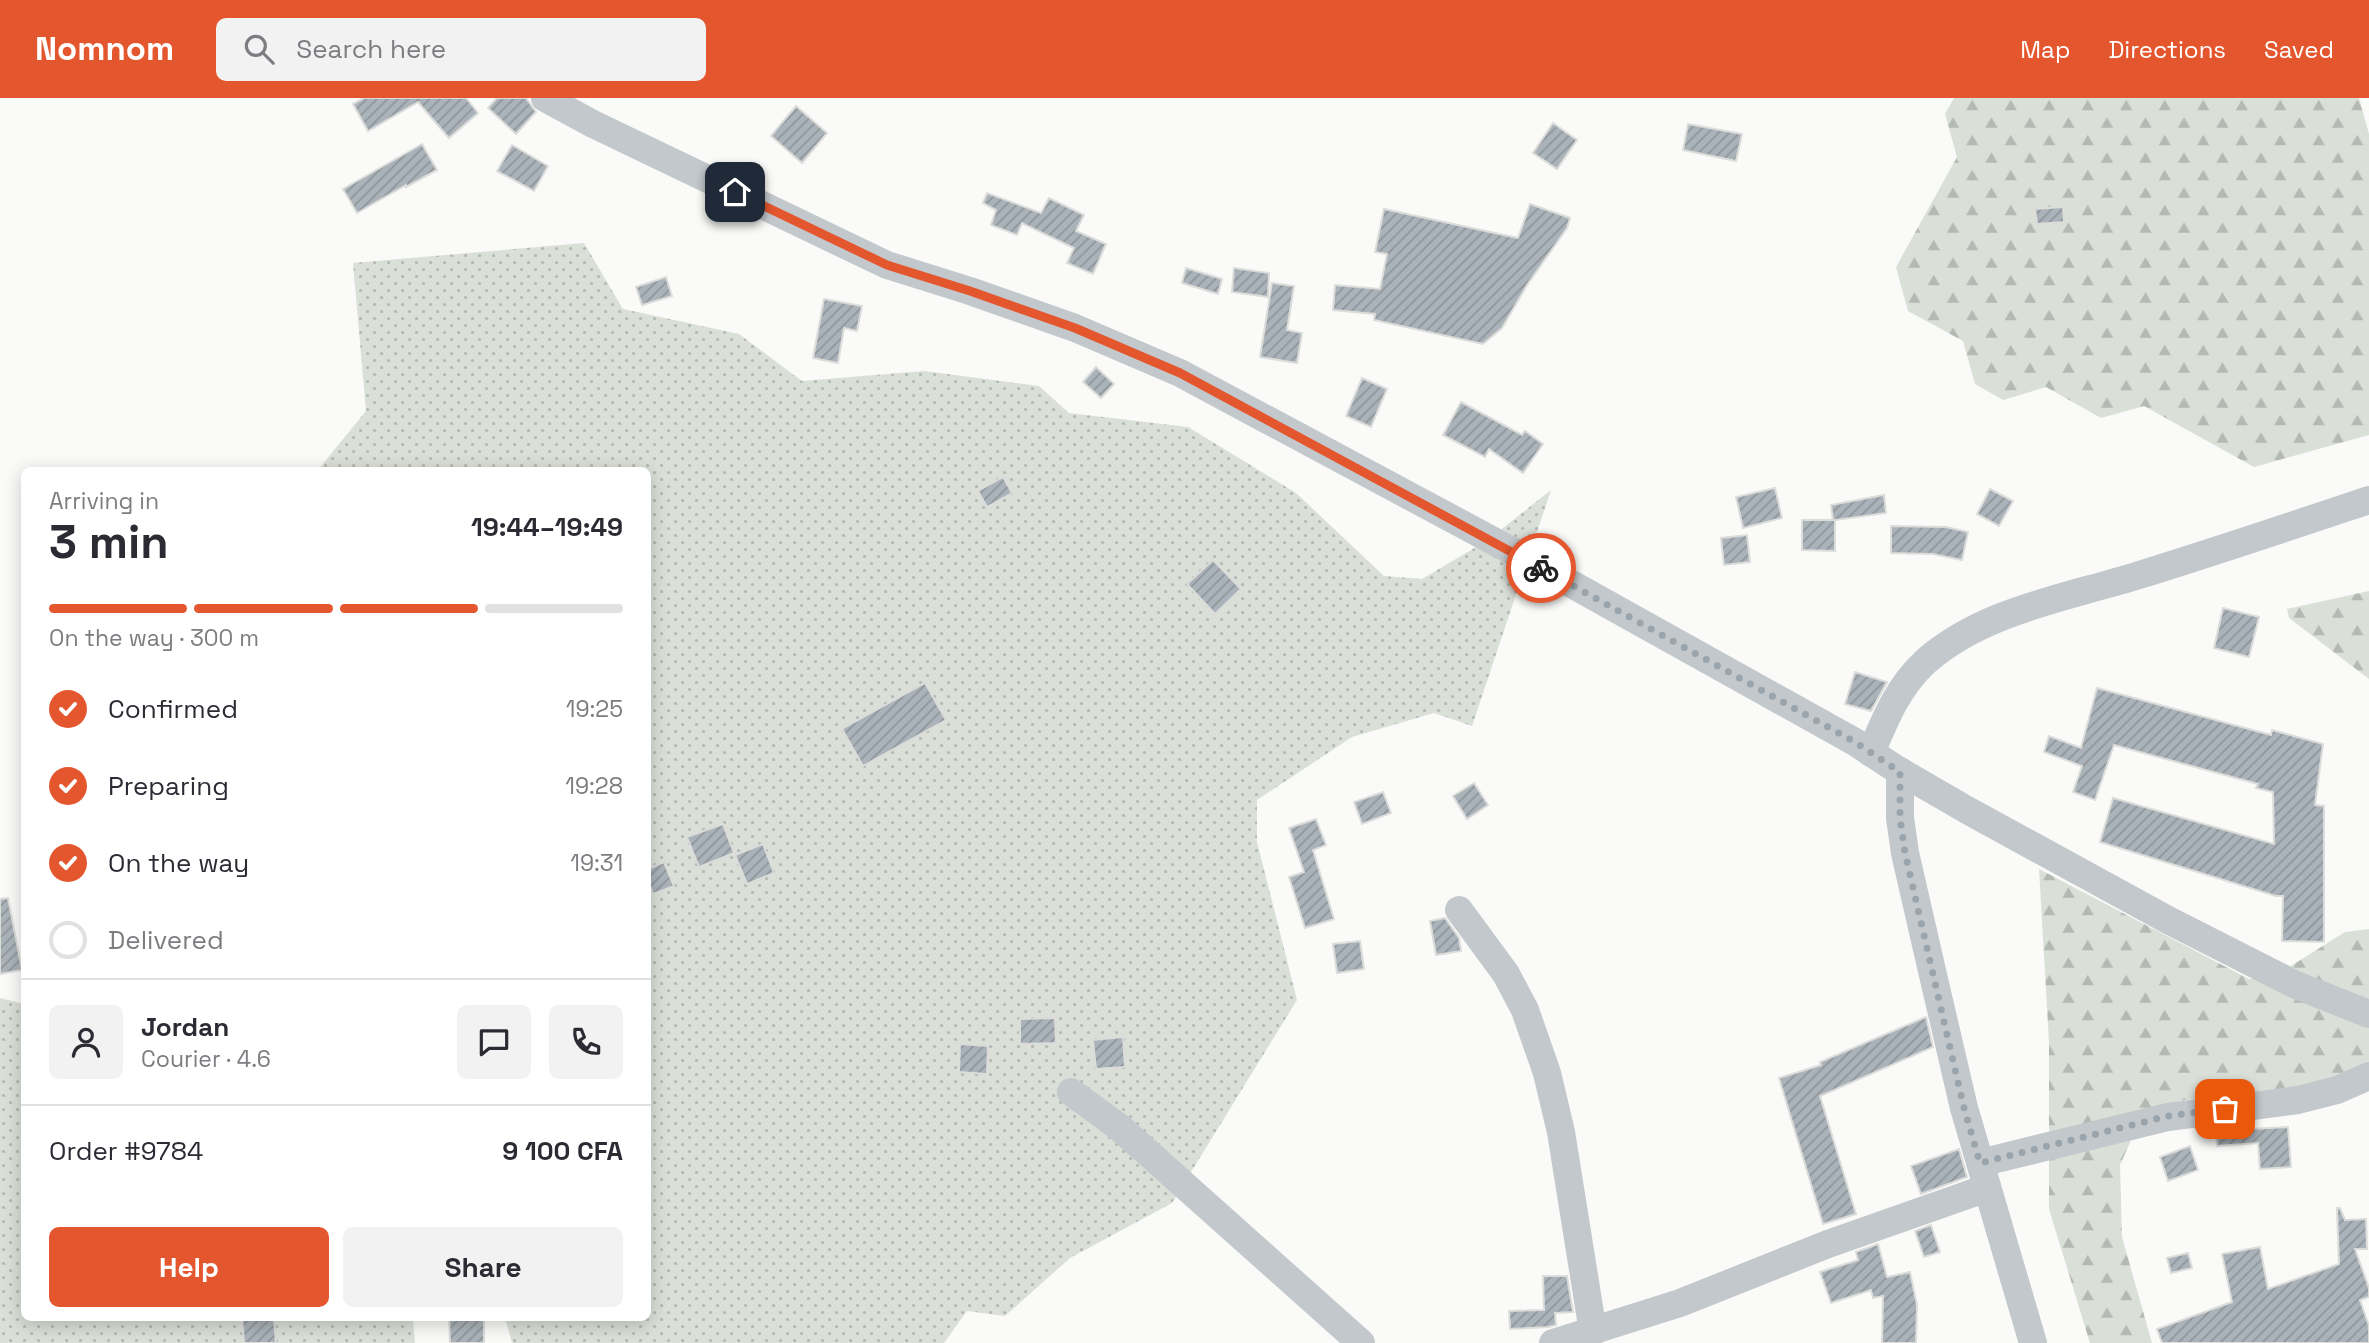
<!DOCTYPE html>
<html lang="en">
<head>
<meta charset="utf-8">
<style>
  body { margin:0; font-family:"Space Grotesk",sans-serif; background:#f2f2f3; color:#2b2b33; height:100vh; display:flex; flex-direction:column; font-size:26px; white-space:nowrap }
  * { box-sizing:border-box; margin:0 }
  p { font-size:23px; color:#7c7c81 }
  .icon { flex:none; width:38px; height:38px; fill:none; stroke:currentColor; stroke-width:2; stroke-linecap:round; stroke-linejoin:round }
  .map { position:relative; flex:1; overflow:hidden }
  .sheet { position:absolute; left:21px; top:369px; width:630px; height:854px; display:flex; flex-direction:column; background:#fff; border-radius:10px; box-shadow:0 4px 18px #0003 }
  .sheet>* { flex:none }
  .pin { position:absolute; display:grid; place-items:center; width:60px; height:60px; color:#fff; margin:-30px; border-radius:14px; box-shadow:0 4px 10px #0006 }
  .courier { position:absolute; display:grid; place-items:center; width:70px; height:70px; margin:-35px; border:5px solid #e4572e; border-radius:50%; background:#fff; color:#222; box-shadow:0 2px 9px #0007 }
  .headline em { font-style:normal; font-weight:800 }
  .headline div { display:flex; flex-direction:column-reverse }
  .headline { display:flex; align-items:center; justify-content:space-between; height:119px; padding:0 28px }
  h1 { font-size:46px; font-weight:800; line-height:52px }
  .bar { display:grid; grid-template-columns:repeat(4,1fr); gap:10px 7px; align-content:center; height:84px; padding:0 28px }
  .bar i { height:9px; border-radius:5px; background:#e1e1e2 }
  .bar .selected { background:#e4572e }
  .bar p { grid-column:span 4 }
  .line { display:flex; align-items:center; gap:18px; padding:0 28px; border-top:2px solid #e1e1e2 }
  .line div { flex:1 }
  .round { display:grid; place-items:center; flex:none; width:74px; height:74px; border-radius:10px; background:#f2f2f3 }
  ol { padding:0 28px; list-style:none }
  li { display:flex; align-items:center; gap:21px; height:77px }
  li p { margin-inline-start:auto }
  li .icon { padding:7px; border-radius:50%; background:#e4572e; color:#fff; stroke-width:4 }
  li:last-child { color:#7c7c81 }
  li i { width:38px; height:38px; border:4px solid #e1e1e2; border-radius:50% }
  .cta { display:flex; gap:14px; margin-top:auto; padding:14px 28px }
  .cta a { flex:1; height:80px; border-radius:10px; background:#e4572e; color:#fff; font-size:28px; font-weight:800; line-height:80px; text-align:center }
  .cta a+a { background:#f2f2f3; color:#2b2b33 }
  header { display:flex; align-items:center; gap:42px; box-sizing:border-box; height:98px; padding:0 35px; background:#e4572e; color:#fff }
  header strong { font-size:33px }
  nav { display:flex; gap:38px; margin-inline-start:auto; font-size:24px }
  .search { width:490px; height:63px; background:#f2f2f3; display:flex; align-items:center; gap:18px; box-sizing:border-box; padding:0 24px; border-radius:10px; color:#7c7c81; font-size:26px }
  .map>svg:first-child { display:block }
</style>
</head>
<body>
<header>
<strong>Nomnom</strong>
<div class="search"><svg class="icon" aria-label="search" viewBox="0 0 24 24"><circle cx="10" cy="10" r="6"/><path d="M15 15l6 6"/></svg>Search here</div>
<nav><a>Map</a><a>Directions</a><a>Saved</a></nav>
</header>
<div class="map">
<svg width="2369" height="1245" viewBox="0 0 2369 1245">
  <defs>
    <pattern id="grass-dots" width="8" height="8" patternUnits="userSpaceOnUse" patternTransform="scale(1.75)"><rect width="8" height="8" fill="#dadfd7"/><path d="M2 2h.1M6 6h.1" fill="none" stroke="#b4b9b4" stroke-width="1.8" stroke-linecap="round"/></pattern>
    <pattern id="forest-firs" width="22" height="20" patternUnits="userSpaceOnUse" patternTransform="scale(1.75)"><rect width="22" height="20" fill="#dadfd7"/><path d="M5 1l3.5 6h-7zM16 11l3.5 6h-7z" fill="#b4b9b4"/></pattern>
    <pattern id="building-hatch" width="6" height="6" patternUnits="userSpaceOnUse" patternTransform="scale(1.75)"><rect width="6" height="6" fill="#aab3b9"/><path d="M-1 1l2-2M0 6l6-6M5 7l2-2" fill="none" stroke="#8e969c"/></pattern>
  </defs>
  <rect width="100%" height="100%" fill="#fafaf8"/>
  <g fill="url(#grass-dots)">
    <polygon points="584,145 623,211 739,236 802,283 924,273 1039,288 1069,315 1188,329 1296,395 1384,478 1422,481 1488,442 1551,392 1472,628 1434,615 1352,639 1257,702 1257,744 1297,902 1172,1105 1070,1160 1005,1218 967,1213 944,1245 512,1245 505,1220 648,1220 648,373 317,373 366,313 353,165"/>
    <polygon points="0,900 24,906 24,1220 413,1220 415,1245 0,1245"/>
  </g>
  <g fill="url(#forest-firs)">
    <polygon points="1954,0 2359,0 2369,36 2369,337 2254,369 2144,308 2101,320 2046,289 2003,302 1975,286 1963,243 1908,213 1896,169 1957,59 1945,16"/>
    <polygon points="2369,493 2369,581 2289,520 2287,511"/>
    <polygon points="2039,771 2249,881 2275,878 2345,834 2369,831 2369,983 2267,992 2179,1003 2133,1038 2120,1067 2122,1139 2152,1245 2090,1245 2049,1111 2049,944"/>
  </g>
  <g fill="url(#building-hatch)" stroke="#dcdcda" stroke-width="2">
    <polygon points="364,0 466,0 478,15 449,40 418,4 368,33 353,6"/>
    <polygon points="497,0 526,0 536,14 516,36 488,10"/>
    <polygon points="796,8 827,35 802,65 771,38"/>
    <polygon points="1553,25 1577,42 1557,71 1533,55"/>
    <polygon points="1688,26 1742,36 1736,63 1683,52"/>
    <polygon points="422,46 437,72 406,89 406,87 357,115 343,91"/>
    <polygon points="512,47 548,68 534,93 497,73"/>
    <polygon points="987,95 1041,115 1049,100 1084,117 1076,133 1106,146 1093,176 1067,165 1074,150 1022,125 1017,137 991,127 996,112 983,105"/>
    <polygon points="1530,106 1570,120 1567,130 1527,187 1502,230 1483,246 1374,222 1375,216 1333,212 1335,187 1380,191 1387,156 1375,154 1384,111 1518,140"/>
    <polygon points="2063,109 2064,124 2037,126 2035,111"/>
    <polygon points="1186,170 1222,181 1218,196 1182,185"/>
    <polygon points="1234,170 1269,175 1268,199 1232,194"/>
    <polygon points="666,179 672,198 642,207 636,189"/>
    <polygon points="1272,185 1294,188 1287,232 1302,235 1297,265 1260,259"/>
    <polygon points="824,201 862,208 857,233 844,230 838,265 813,260"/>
    <polygon points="1096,269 1114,286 1101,300 1083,284"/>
    <polygon points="1362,280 1387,291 1371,329 1346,318"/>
    <polygon points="1461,304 1522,337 1525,333 1543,346 1523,375 1489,351 1485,359 1443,337"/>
    <polygon points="1003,379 1012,395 987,409 978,393"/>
    <polygon points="1775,390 1782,420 1743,430 1736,399"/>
    <polygon points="1990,391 2013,403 1999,428 1977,416"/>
    <polygon points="1884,397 1886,415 1835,422 1835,453 1802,452 1802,422 1833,422 1831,407"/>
    <polygon points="1891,428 1946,429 1968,434 1962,462 1933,456 1891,455"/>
    <polygon points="1747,437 1750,464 1724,467 1721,440"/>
    <polygon points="1213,462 1241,491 1215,516 1187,486"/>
    <polygon points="2223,510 2259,519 2249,559 2214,550"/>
    <polygon points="1855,574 1887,584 1871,613 1845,606"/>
    <polygon points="925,585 946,622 863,668 842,631"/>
    <polygon points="2097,590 2271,637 2272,632 2323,646 2315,707 2324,708 2324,844 2282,843 2283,798 2276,798 2100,744 2113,700 2274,746 2273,694 2256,690 2258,686 2114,647 2095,702 2073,694 2082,668 2044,654 2049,638 2081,650"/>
    <polygon points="1474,685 1488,707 1467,721 1453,698"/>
    <polygon points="1383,694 1391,715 1362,726 1354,704"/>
    <polygon points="1316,721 1326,747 1313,752 1334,821 1305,830 1289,779 1304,774 1289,730"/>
    <polygon points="723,726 734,755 699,769 687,739"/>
    <polygon points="763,746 774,775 747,786 735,757"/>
    <polygon points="664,764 674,788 653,796 648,783 648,771"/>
    <polygon points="8,800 22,872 0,876 0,801"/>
    <polygon points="1445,820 1459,840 1461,853 1436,857 1430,823"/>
    <polygon points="1360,843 1364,871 1337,875 1333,846"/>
    <polygon points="1926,919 1933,949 1820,998 1856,1116 1823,1126 1779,980 1821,967 1820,964"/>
    <polygon points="1055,920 1056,945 1020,946 1020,921"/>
    <polygon points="1123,939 1125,969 1096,971 1093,942"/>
    <polygon points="960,946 988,948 987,976 959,974"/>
    <polygon points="2288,1029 2291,1069 2260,1071 2258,1045 2217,1048 2216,1033"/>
    <polygon points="2190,1048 2198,1072 2168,1083 2160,1059"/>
    <polygon points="1959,1051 1967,1079 1921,1096 1911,1068"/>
    <polygon points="2337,1110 2340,1110 2345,1122 2366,1121 2367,1151 2355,1151 2369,1190 2369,1199 2360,1202 2369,1228 2369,1245 2162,1245 2157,1231 2232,1204 2222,1156 2260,1149 2268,1191 2339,1166"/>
    <polygon points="1931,1127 1940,1154 1924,1159 1915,1133"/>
    <polygon points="1878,1146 1887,1179 1910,1174 1917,1207 1916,1245 1882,1245 1883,1198 1873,1200 1871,1192 1831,1205 1820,1174 1858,1162 1856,1154"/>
    <polygon points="2188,1155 2192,1170 2171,1175 2167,1160"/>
    <polygon points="1543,1178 1567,1178 1573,1214 1555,1215 1556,1227 1548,1229 1510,1231 1509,1213 1544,1212"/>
    <polygon points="242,1220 274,1220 276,1245 244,1245"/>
    <polygon points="449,1220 484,1220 484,1245 450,1245"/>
  </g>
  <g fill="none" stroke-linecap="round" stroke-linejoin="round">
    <g stroke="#c3c8cc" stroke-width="28">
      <polyline points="545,0 593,26 887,167 970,193 1075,230 1180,275 1514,454 1855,644 1896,671 1967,712 2168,822 2296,887 2369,916"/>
      <path d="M1871,655C1885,621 1898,589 1925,564C1982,513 2065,500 2136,478C2214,454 2291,428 2369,402"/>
      <polyline points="1900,673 1900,720 1905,755 1933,877 1964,1010 2033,1245"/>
      <polyline points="1459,812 1506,876 1525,912 1547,975 1561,1034 1593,1234"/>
      <polyline points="1071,994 1119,1029 1361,1245"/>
      <polyline points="1980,1065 2168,1019 2298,1002 2337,992 2369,978"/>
      <polyline points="1553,1245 1680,1205 1828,1146 1987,1090"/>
    </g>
  </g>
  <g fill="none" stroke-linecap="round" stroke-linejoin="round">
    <polyline stroke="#99a4ac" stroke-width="7" stroke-dasharray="0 12.6" points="1541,470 1855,644 1900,674 1900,720 1905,755 1964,1010 1980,1065 2168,1018 2225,1011"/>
    <polyline stroke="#e4572e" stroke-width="9" points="735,94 887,167 970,193 1075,230 1180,275 1541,470"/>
  </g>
</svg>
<div class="pin" style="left:2225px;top:1011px;background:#ea580c"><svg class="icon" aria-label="bag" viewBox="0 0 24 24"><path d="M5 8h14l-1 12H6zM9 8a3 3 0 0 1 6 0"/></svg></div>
<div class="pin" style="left:735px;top:94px;background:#1f2937"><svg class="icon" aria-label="home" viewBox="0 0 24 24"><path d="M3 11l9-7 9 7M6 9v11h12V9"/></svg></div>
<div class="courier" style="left:1541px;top:470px"><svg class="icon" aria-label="bike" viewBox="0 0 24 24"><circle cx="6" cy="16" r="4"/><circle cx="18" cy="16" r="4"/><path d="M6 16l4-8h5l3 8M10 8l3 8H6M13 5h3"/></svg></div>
<section class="sheet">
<div class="headline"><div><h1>3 min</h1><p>Arriving in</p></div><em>19:44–19:49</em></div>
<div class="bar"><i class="selected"></i><i class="selected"></i><i class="selected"></i><i></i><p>On the way · 300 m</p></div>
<ol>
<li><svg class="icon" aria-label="check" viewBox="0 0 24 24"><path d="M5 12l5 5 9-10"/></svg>Confirmed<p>19:25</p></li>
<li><svg class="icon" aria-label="check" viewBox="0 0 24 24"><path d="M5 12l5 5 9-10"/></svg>Preparing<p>19:28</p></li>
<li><svg class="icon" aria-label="check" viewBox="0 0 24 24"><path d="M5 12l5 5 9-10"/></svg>On the way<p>19:31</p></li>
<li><i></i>Delivered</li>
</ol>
<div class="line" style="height:126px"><a class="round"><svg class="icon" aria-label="person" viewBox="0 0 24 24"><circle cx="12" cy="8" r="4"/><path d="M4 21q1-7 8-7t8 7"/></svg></a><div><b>Jordan</b><p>Courier · 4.6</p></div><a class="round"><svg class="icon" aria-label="chat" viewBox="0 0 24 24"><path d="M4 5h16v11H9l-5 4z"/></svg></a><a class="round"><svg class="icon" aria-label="phone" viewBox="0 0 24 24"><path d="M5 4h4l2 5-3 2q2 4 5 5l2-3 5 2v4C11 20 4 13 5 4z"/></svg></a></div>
<div class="line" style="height:91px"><div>Order #9784</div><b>9 100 CFA</b></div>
<div class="cta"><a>Help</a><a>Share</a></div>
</section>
</div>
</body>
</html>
